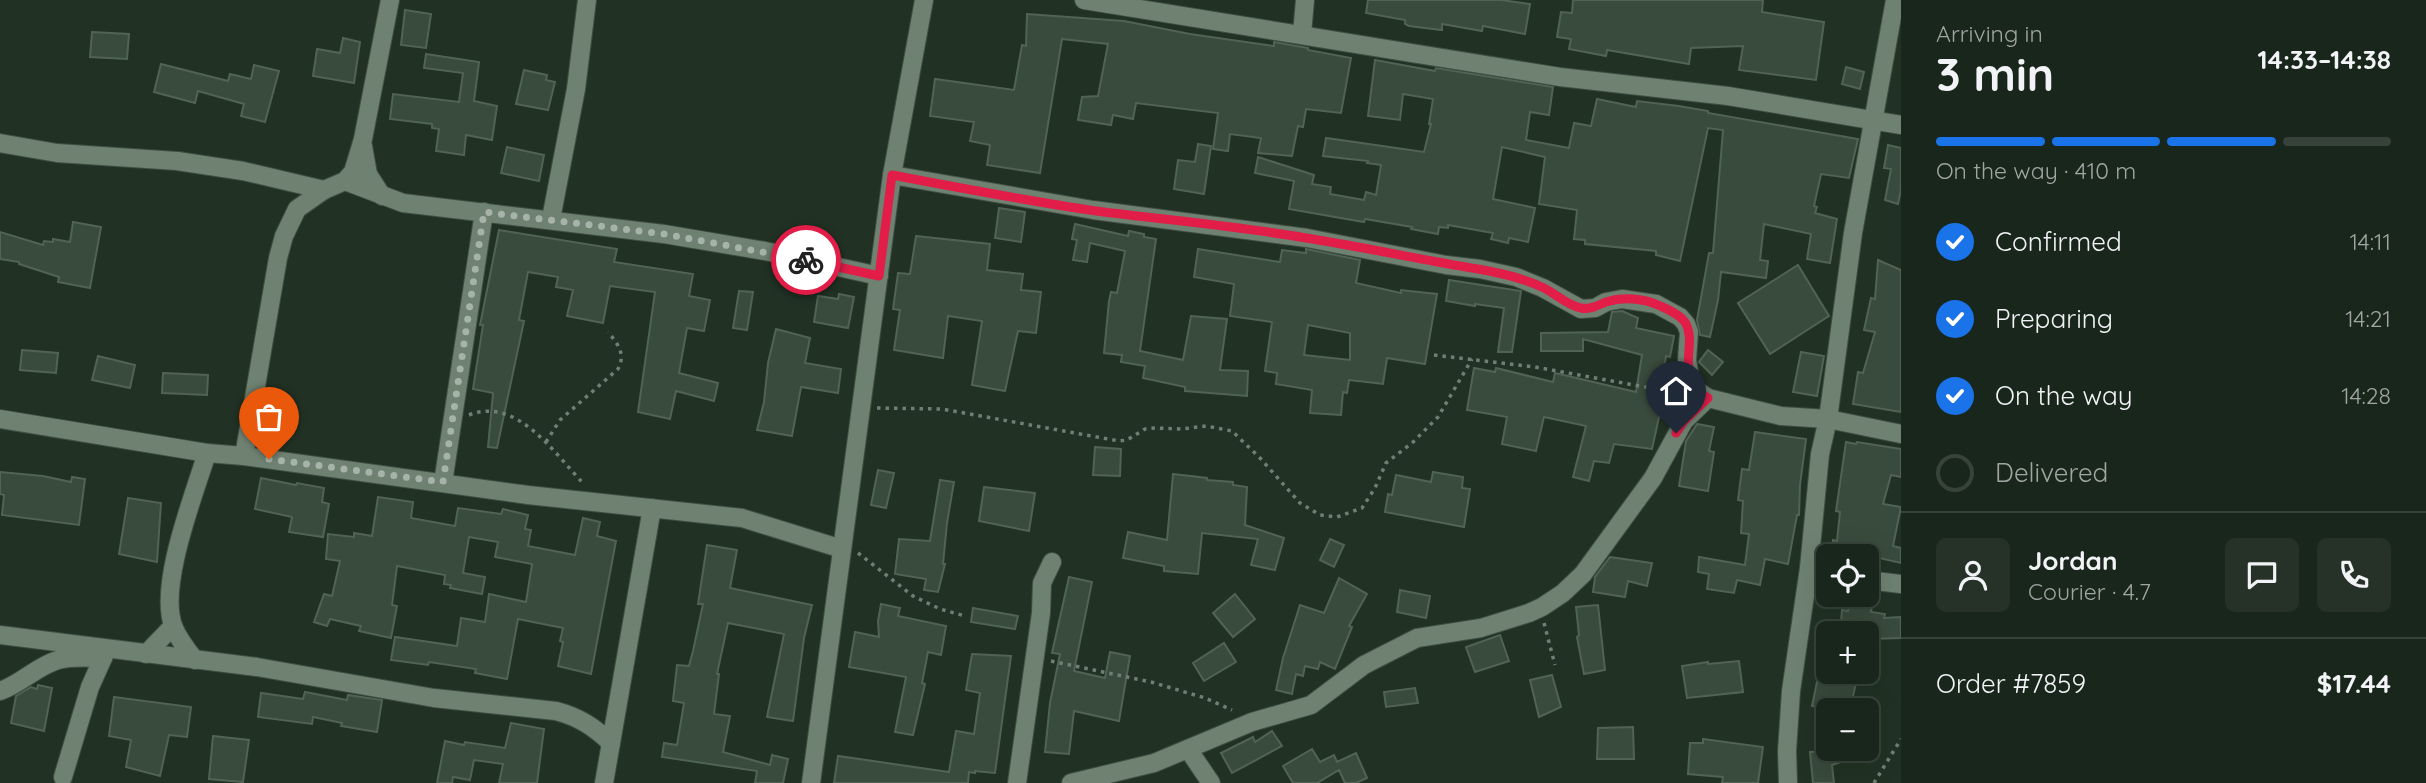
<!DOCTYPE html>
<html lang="en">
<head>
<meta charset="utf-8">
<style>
  body { margin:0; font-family:Quicksand,sans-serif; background:#263228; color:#f1f3f6; height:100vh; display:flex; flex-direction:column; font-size:26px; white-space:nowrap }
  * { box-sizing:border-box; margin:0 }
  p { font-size:23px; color:#9fa5a3 }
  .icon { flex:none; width:38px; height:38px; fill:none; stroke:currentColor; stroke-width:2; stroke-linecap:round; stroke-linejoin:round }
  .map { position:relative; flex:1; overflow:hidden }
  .details { display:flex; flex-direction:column; background:#19261b; width:525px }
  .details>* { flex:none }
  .controls { position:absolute; left:1816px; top:544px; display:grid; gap:14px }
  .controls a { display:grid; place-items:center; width:63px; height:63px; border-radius:10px; background:#19261b; box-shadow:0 7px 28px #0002,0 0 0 2px #37433a; font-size:35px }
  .pin { position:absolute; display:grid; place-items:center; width:60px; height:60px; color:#fff; margin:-72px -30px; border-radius:50% 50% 50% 0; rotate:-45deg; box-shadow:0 0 7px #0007 }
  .pin .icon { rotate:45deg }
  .courier { position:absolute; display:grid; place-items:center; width:70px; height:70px; margin:-35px; border:5px solid #e11d48; border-radius:50%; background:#fff; color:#222; box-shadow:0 2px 9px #0007 }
  .summary em { font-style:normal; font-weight:700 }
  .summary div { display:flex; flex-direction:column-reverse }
  .summary { display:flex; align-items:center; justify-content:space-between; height:119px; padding:0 35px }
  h1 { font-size:46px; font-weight:700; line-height:52px }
  .bar { display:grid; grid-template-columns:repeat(4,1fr); gap:10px 7px; align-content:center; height:84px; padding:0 35px }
  .bar i { height:9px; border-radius:5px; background:#37433a }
  .bar .current { background:#1a73e8 }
  .bar p { grid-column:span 4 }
  .line { display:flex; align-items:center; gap:18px; padding:0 35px; border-top:2px solid #37433a }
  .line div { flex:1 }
  .round { display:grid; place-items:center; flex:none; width:74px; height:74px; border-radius:10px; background:#263228 }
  ol { padding:0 35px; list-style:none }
  li { display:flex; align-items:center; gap:21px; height:77px }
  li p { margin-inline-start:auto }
  li .icon { padding:7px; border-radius:50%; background:#1a73e8; color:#fff; stroke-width:4 }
  li:last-child { color:#9fa5a3 }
  li i { width:38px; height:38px; border:4px solid #37433a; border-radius:50% }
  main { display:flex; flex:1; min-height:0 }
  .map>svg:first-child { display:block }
</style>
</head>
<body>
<main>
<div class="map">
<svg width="1901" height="783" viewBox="0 0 1901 783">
  <rect width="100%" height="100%" fill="#213224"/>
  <g fill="#394b3c" stroke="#516354" stroke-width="2" fill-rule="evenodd">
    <polygon points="1368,0 1501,0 1530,4 1525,34 1483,26 1482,31 1442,24 1442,30 1409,26 1405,24 1405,20 1366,13"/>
    <polygon points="1573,0 1763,0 1762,12 1824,22 1816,80 1739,70 1743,46 1691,48 1689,64 1607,50 1606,56 1569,49 1571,39 1557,37 1561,12 1572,13"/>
    <polygon points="405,10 431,14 426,48 401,45"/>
    <polygon points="1027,14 1124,21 1190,34 1274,46 1274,42 1308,48 1308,50 1351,58 1341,113 1306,109 1303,127 1298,126 1292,156 1258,153 1261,138 1230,134 1228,151 1213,149 1218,113 1136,103 1133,119 1113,115 1111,125 1078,120 1082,97 1098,96 1108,44 1062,39 1040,173 987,165 990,145 970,141 974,122 930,116 935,79 1014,90 1022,45 1026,46"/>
    <polygon points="92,32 129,34 127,59 90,57"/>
    <polygon points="343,38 360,42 354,83 313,76 317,49 340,53"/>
    <polygon points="426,54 479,62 474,101 497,106 492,140 466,135 464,155 436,151 439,129 432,128 432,124 390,119 393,94 459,102 463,73 424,68"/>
    <polygon points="1375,60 1435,71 1436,68 1553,87 1549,115 1530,112 1526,140 1569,148 1574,123 1591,126 1597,99 1636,107 1637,101 1679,106 1708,111 1708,113 1858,139 1849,178 1821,174 1814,206 1817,207 1815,213 1837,219 1830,263 1807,259 1811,234 1764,224 1760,260 1768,261 1766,278 1721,272 1718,300 1710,337 1700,335 1697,320 1709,253 1713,253 1723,130 1708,128 1680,261 1656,255 1656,251 1585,244 1585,240 1574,239 1577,210 1539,204 1545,157 1502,147 1493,199 1535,208 1528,242 1509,238 1508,243 1491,239 1493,233 1448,225 1448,228 1439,227 1438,234 1411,229 1412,227 1365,219 1364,222 1289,209 1294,181 1255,173 1258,157 1314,175 1312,184 1331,187 1330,194 1364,200 1366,192 1376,195 1381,165 1367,163 1368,161 1323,156 1326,138 1424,152 1431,124 1429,124 1433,99 1403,94 1400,120 1368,116"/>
    <polygon points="161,64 228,81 230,74 251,79 254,65 279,71 265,122 241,116 244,104 198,91 195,103 154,92"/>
    <polygon points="1846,67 1864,72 1860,89 1842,84"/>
    <polygon points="524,70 547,75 546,80 555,82 548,110 516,104"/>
    <polygon points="1198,144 1211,146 1204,194 1174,189 1178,160 1195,162"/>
    <polygon points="1888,145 1901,148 1901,190 1898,204 1885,200 1891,169 1884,168"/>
    <polygon points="507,147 544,155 539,181 501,173"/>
    <polygon points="999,208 1025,212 1021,242 995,238"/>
    <polygon points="73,222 101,227 90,288 58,282 59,277 19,264 19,262 0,259 0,232 43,245 44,241 53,242 53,239 70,242"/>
    <polygon points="1075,224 1128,236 1129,231 1144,234 1144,237 1156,239 1140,351 1183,360 1191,316 1227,319 1220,370 1248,371 1247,396 1185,391 1185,387 1143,378 1145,366 1121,362 1122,355 1104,353 1109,301 1111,292 1117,293 1125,251 1090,243 1087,262 1073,260 1077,240 1072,239"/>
    <polygon points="499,230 617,249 614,262 693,274 689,296 710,300 704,331 687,328 679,373 718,383 714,401 676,391 670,419 638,412 655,292 610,286 603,323 567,316 573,290 556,287 558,277 528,272 519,320 524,321 497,448 488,447 493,393 473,389 483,325 480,325"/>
    <polygon points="916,236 990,244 987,270 1023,274 1021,290 1041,292 1036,333 1018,331 1005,391 972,385 982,321 948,316 943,358 894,350 900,310 893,309 898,273 910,274"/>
    <path d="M1198,249L1280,262L1282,250L1306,253V249L1360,260L1356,283L1401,293V290L1437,294L1425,364L1387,358L1383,384L1349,380L1347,393L1343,392L1341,415L1310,413L1312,390L1276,384L1277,373L1265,371L1272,322L1230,316L1234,284L1194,277ZM1308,325L1350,333V360L1304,355Z"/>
    <polygon points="1878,260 1901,270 1901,412 1853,404 1858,372 1863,373 1875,332 1864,330 1871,298 1875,299"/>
    <polygon points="1798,265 1829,316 1770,354 1738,303"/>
    <polygon points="1449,280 1521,291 1512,352 1498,352 1504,308 1475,304 1475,306 1446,301"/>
    <polygon points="739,291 753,292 747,330 733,328"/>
    <polygon points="839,294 854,297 848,328 814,322 818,296 838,299"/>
    <polygon points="1622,311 1638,318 1636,328 1674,336 1670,357 1666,356 1659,398 1663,399 1652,449 1614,444 1609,463 1594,461 1589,481 1573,477 1586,426 1544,417 1536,451 1502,444 1507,417 1467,410 1474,368 1495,372 1496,368 1553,382 1555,373 1636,392 1642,355 1583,339 1583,351 1541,351 1541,333 1608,332 1612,312"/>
    <polygon points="776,329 810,338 805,363 841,369 838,393 801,387 792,436 757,430 764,402 768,363"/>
    <polygon points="22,350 58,353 56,373 20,370"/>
    <polygon points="1708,350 1723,362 1712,375 1699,362"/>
    <polygon points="1801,352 1824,356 1817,396 1793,392"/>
    <polygon points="98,356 135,365 130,388 92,380"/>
    <polygon points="163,373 208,375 207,395 162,393"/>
    <polygon points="1697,424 1714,427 1709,451 1714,452 1708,491 1679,486 1686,441"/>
    <polygon points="1755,432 1806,439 1800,485 1799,515 1797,515 1788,564 1765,559 1760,585 1737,580 1734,593 1707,589 1709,574 1698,572 1699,557 1745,565 1749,534 1741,533 1743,501 1738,500 1742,469 1749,470"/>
    <polygon points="1846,442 1856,444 1857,442 1901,449 1901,477 1891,475 1883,504 1901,507 1893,546 1901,548 1901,563 1871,556 1831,554 1833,540 1837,541 1840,512 1836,511"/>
    <polygon points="1095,447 1121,449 1120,476 1093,475"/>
    <polygon points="878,470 894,473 886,508 871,505"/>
    <polygon points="0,472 43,476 71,482 72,477 85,479 79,525 2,515 4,495 0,494"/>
    <polygon points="1433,472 1463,477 1462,488 1470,489 1464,527 1385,512 1388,494 1392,495 1396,475 1431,482"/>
    <polygon points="1173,474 1207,478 1207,480 1233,482 1233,485 1247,487 1245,525 1284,538 1275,570 1251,565 1258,539 1202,533 1198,574 1164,571 1164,566 1123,558 1128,532 1167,540"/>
    <polygon points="261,478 296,485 297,483 324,488 322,502 329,504 323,537 289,532 292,517 255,509"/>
    <polygon points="940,480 954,482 947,523 943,564 945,564 938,592 924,590 926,579 895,574 899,539 930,541"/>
    <polygon points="984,487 1035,493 1029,531 979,521"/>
    <polygon points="378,497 413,502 411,518 455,526 458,508 501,514 503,509 528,515 525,529 531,530 528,546 575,555 583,518 600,522 597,536 616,541 591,674 558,666 563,642 560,641 563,628 518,619 507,679 475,673 476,669 429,662 428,665 391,660 395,637 457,646 461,618 485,622 489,594 526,602 532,564 495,557 498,542 469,537 463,573 485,577 482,594 450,588 451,585 444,584 445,575 397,566 392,605 397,606 391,638 359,631 361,626 330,619 327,626 314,622 324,594 332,596 340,561 326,559 328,534 354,537 354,533 372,536"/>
    <polygon points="128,498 161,503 157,562 119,554"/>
    <polygon points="1330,539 1344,545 1334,567 1320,560"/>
    <polygon points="707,545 737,550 730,588 812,605 804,638 793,721 767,717 784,634 728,623 717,674 719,674 714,714 730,716 723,752 770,765 772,755 788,759 783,783 755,783 757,771 662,757 664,743 677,745 684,703 673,701 677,665 689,666 693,651 703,604 698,604"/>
    <polygon points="1610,557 1652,563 1647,586 1628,581 1625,597 1593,592 1595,577"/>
    <polygon points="1069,577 1092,582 1074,671 1105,678 1110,652 1130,656 1119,721 1074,711 1069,754 1045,752 1050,703 1060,654 1052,653"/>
    <polygon points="1339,578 1367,594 1349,626 1352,627 1335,669 1320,662 1318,669 1305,666 1303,676 1296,674 1292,694 1276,690 1283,658 1300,605 1324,613"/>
    <polygon points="1400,590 1430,596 1426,618 1397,612"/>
    <polygon points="1235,594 1255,619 1233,637 1213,613"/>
    <polygon points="1851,595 1873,600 1871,612 1885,614 1884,618 1901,617 1901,638 1870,639 1871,634 1840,634 1842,610 1848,611"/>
    <polygon points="881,604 900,608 898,616 946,626 941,655 928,652 922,683 925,684 913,735 895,732 906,677 849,667 855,632 879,637 878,621"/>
    <polygon points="1598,605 1605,670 1584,674 1577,637 1579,635 1576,607"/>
    <polygon points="973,608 1018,616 1015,629 971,622"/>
    <polygon points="1500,635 1509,661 1475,672 1466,647"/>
    <polygon points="1224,643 1236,662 1204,681 1193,663"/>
    <polygon points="972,654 1011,656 995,773 975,771 975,773 969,772 968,783 834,783 838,756 949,772 956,731 974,734 980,693 966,690"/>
    <polygon points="1739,661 1743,692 1687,698 1682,666 1708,662 1708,664"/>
    <polygon points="1819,672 1840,672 1839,679 1856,683 1850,710 1832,710 1812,706"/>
    <polygon points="1552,675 1561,707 1539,717 1530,680"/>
    <polygon points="38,685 52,688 44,731 11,723 16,696 31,687 37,689"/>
    <polygon points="1415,688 1418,703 1386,707 1384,692"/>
    <polygon points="305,692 347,700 348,695 382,700 377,732 341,726 342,723 313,717 312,724 258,717 261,693 303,699"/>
    <polygon points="114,697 191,707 187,737 169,735 160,776 126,767 131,740 109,736"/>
    <polygon points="511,723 544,729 537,783 499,783 503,764 474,760 470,780 453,777 452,783 437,783 445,741 464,745 465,742 505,748"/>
    <polygon points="1633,727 1634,759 1597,759 1598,728"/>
    <polygon points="1272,731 1282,746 1232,773 1221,753 1253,737 1255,742"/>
    <polygon points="213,736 249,740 243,782 209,779"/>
    <polygon points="1703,739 1763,747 1758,783 1722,783 1723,777 1688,774 1690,743 1703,743"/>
    <polygon points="1867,746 1870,746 1871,752 1832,765 1834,783 1813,783 1810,752 1867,749"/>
    <polygon points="1312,749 1320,762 1334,755 1337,762 1356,753 1367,778 1356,783 1345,783 1339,770 1317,783 1293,783 1283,766"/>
  </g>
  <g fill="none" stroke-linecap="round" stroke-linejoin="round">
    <g stroke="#404f43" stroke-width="20">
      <g id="street">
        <polyline points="1084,0 1560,77 1728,96 1901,125"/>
        <polyline points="1302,34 1305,0"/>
        <polyline points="0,143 57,153 177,161 243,171 324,190"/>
        <polyline points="363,146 368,174 382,196"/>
        <polyline points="892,175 1093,210 1307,238 1446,265 1480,269 1516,277 1543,288 1581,309 1595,308 1606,302 1622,299 1656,304 1680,317 1686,324 1689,332 1687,360 1690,378 1695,389 1708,398 1781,416 1828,419 1901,434"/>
        <polyline points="345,181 403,203 664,234 765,251 879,276"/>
        <polyline points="551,219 576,89 587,0"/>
        <polyline points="0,419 207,453 244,456 528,495 742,518 842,549"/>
        <polyline points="244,456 278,258 284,236 297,209 324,190 345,181 353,172 363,139 390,0"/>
        <polyline points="443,483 484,212"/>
        <polyline points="1809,568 1829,573"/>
        <polyline points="1867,580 1901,584"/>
        <path d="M0,635L257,667L434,698L556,711C579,717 594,727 611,743"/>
        <polyline points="146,654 173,626"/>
        <path d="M195,660C187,650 179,640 174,628C157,588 194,495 207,453"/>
        <path d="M0,691C21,684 37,666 58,660C73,656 88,658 103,658"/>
        <polyline points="1188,749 1211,783"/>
        <polyline points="63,777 90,687 107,649"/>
        <polyline points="604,783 652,508"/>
        <polyline points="811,783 892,175 924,0"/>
        <polyline points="1017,783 1041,613 1042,583 1052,562"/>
        <polyline points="1071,783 1154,763 1252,722 1311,705 1364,665 1417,638 1481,628 1529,613 1542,607 1563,593 1583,574 1653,478 1684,421 1708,398"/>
        <polyline points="1788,783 1787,751 1791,691 1809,568 1820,454 1828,419 1853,233 1895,0"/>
      </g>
    </g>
    <g stroke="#707f73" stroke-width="3.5" stroke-dasharray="3.5 5" stroke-linecap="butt">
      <polyline points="1434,355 1535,367 1678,393"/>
      <polyline points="877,408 942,409 1119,441 1127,440 1145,429 1155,428 1182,429 1206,426 1232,431 1260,458 1300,503 1320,515 1337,517 1362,508 1375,488 1386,463 1412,443 1438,417 1472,359"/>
      <path d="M469,415C517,396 554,453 583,483"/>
      <path d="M546,442L560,420L618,369C626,354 618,344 608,332"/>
      <polyline points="858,553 913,596 940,609 965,616"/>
      <polyline points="1544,623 1555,665"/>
      <polyline points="1051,661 1151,682 1205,698 1232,710"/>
      <polyline points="1874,783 1901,739"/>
    </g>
    <use href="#street" stroke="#6f8272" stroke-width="18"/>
  </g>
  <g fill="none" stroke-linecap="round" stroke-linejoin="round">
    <polyline stroke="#a6b3a8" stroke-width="7" stroke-dasharray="0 12.6" points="269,459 443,482 484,212 664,234 806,260"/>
    <path stroke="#e11d48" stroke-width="9" d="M806,260L879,276L892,175C960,188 1028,201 1096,211C1166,220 1237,226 1306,238C1364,247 1421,260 1478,269C1501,273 1524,278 1544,288C1556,294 1568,306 1581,308C1591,310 1598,305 1606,302C1622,297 1643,298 1658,305C1667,309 1679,314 1685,322C1699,345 1672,378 1708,398L1684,421L1676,433"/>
  </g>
</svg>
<div class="controls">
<a><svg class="icon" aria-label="locate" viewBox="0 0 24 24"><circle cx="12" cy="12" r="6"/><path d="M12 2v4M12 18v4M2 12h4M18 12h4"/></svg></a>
<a>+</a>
<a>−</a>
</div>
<div class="pin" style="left:269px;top:459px;background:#ea580c"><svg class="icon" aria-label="bag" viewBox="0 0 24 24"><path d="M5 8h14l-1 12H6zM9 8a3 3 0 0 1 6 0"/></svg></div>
<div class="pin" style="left:1676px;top:433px;background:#1f2937"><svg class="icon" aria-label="home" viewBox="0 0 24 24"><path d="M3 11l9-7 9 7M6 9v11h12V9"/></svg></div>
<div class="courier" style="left:806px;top:260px"><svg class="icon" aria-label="bike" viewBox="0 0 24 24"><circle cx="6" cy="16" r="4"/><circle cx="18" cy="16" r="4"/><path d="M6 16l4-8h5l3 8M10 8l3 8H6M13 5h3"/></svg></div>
</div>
<section class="details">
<div class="summary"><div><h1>3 min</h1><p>Arriving in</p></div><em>14:33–14:38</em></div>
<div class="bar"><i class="current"></i><i class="current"></i><i class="current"></i><i></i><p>On the way · 410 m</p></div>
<ol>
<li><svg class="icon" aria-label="check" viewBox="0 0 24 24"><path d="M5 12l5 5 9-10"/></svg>Confirmed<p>14:11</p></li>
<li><svg class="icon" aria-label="check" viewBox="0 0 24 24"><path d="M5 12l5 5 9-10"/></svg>Preparing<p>14:21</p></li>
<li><svg class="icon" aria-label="check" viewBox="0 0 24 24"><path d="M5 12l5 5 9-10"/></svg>On the way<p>14:28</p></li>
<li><i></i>Delivered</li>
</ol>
<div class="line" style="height:126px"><a class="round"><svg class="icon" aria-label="person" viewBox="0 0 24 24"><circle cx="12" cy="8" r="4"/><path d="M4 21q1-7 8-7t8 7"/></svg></a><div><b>Jordan</b><p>Courier · 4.7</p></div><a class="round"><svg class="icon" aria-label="chat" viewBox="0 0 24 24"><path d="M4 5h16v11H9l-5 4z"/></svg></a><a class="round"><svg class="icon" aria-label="phone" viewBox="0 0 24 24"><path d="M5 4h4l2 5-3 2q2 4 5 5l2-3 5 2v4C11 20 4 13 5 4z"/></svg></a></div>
<div class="line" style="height:91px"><div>Order #7859</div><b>$17.44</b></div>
</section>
</main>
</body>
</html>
